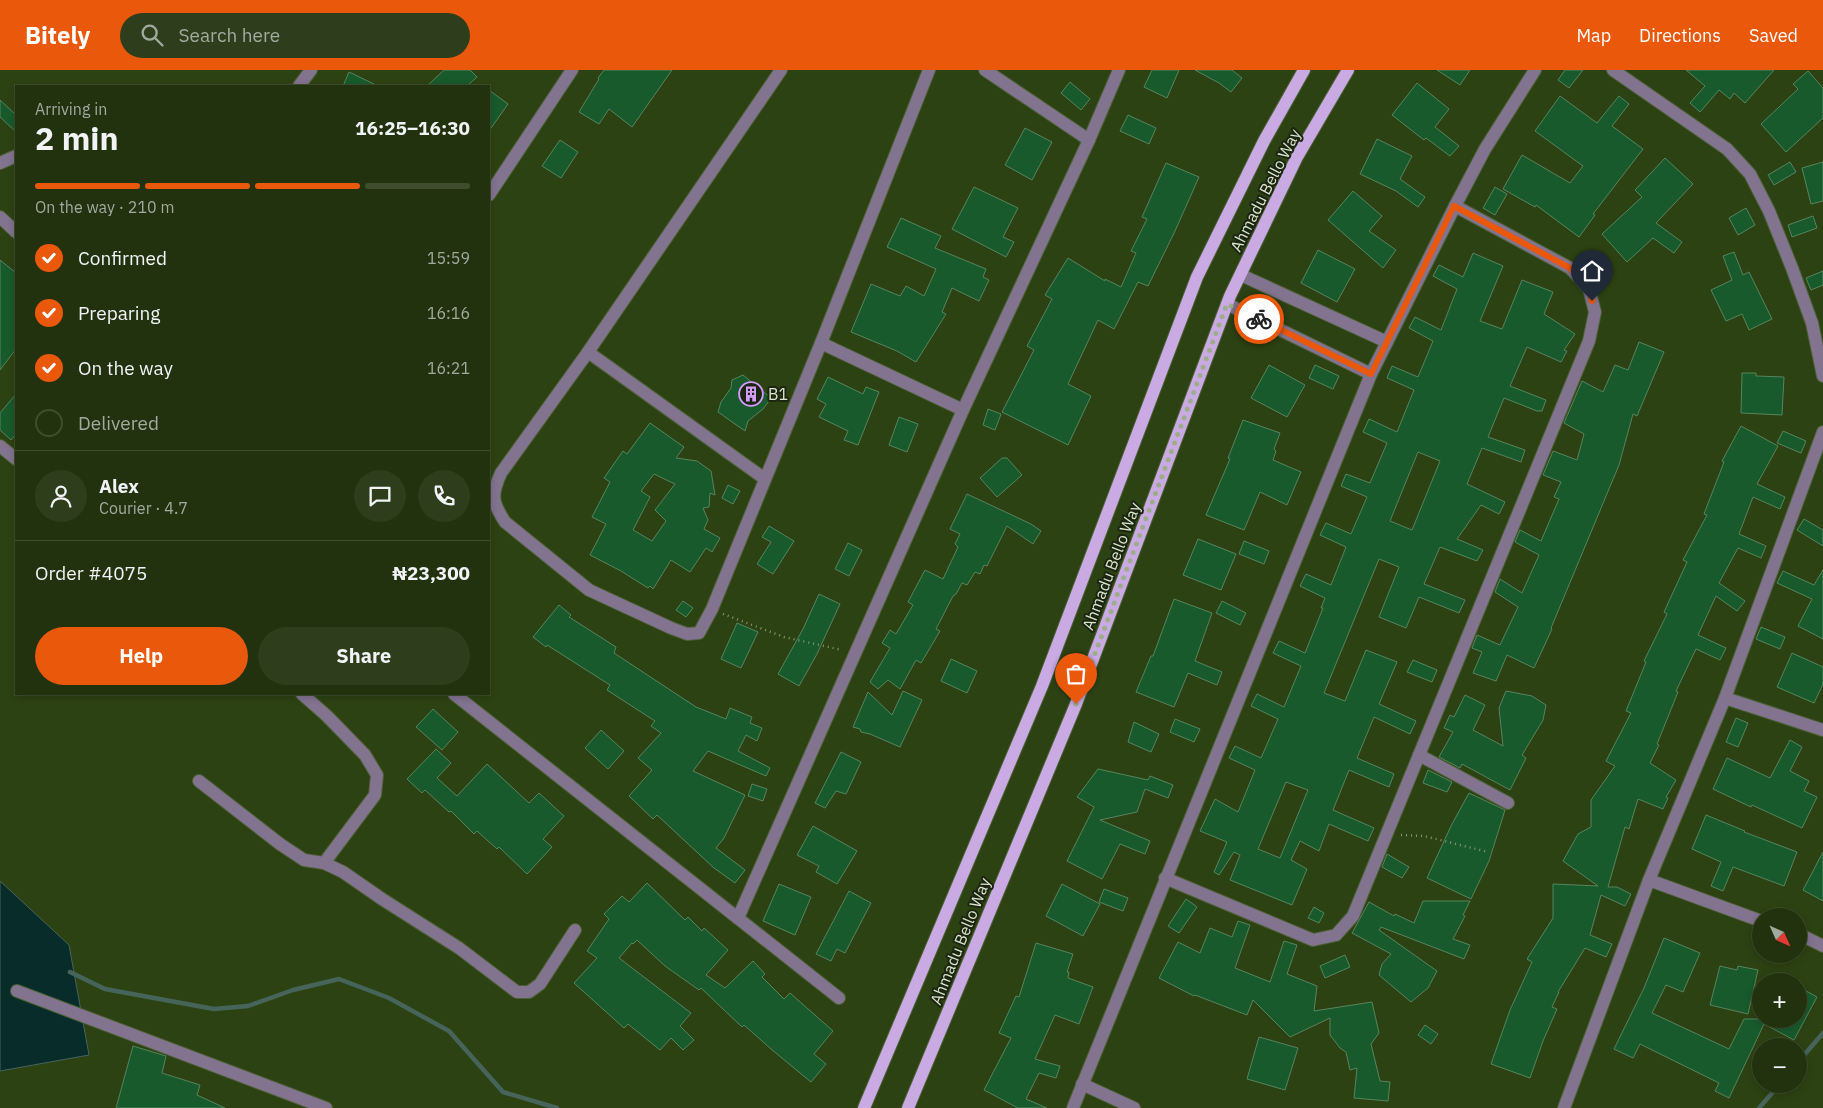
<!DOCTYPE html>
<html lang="en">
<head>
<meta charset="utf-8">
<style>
  body { margin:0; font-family:"IBM Plex Sans",sans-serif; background:#2e3e1c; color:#f1f3f6; height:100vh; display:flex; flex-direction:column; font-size:19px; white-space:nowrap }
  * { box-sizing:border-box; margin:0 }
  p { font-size:16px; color:#a2aa9e }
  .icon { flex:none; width:28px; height:28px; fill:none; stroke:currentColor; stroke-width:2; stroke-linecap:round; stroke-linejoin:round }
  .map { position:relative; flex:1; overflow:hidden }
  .sheet { position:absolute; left:15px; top:15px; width:475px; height:610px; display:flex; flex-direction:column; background:#22320e; border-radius:0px; box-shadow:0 2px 8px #0003,0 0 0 1px #3f4d2e }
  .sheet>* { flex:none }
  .needle { width:32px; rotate:135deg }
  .controls { position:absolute; left:1752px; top:838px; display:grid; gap:10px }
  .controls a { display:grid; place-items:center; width:55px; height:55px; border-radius:50%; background:#22320e; box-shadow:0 2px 8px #0003,0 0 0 1px #3f4d2e; font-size:25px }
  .pin { position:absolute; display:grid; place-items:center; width:42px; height:42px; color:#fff; margin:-51px -21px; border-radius:50% 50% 50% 0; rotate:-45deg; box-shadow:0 0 5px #0007 }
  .pin .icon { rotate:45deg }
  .courier { position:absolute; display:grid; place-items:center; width:50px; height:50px; margin:-25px; border:4px solid #ea580c; border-radius:50%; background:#fff; color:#222; box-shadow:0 1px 6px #0007 }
  .overview em { font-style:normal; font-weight:700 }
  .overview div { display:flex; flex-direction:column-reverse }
  .overview { display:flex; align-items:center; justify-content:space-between; height:85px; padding:0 20px }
  h1 { font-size:32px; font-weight:700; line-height:38px }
  .bar { display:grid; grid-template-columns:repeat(4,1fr); gap:8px 5px; align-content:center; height:60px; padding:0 20px }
  .bar i { height:6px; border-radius:4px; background:#3f4d2e }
  .bar .active { background:#ea580c }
  .bar p { grid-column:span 4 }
  .line { display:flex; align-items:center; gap:12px; padding:0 20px; border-top:1px solid #3f4d2e }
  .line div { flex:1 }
  .round { display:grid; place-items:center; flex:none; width:52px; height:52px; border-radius:26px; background:#2e3e1c }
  ol { padding:0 20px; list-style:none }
  li { display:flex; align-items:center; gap:15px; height:55px }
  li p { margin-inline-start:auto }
  li .icon { padding:5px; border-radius:50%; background:#ea580c; color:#fff; stroke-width:4 }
  li:last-child { color:#a2aa9e }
  li i { width:28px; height:28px; border:2px solid #3f4d2e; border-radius:50% }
  .primary-button { display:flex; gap:10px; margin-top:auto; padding:10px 20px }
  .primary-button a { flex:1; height:58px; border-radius:30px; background:#ea580c; color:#fff; font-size:20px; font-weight:700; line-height:58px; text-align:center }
  .primary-button a+a { background:#2e3e1c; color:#f1f3f6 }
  header { display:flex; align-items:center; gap:30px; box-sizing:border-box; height:70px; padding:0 25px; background:#ea580c; color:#fff }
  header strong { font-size:24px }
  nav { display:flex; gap:28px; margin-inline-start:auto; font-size:18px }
  .search { width:350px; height:45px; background:#2e3e1c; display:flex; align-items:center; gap:12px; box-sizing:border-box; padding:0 18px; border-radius:28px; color:#a2aa9e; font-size:19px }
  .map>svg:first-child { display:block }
</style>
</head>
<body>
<header>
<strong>Bitely</strong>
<div class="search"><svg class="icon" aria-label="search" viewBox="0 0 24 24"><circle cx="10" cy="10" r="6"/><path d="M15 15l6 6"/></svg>Search here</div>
<nav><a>Map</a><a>Directions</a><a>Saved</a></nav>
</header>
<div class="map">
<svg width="1823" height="1038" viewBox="0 0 1823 1038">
  <rect width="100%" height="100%" fill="#2d4213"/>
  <polygon fill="#082c2a" stroke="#47645b" points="0,811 69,875 89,985 0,1001"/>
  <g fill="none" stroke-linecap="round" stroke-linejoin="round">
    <g stroke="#47645b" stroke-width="4.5">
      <polyline points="70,902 105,919 214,939 248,936 293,920 339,909 389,928 449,961 503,1022 557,1038"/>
      <polyline points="1799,991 1823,963"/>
      <polyline points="1759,1038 1780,1014"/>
    </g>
  </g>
  <g fill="#185a2c" stroke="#57845f" fill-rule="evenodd">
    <polygon points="444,0 470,0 477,7 467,16 427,16"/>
    <polygon points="604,0 672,0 632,57 609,39 599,54 579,42 599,9 598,8"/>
    <polygon points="1152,0 1179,0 1167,28 1144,17"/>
    <polygon points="1195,0 1232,0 1242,8 1231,22 1219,13"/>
    <polygon points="1437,0 1470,0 1460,15"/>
    <polygon points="1565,0 1583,0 1569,18 1558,10"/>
    <polygon points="1686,0 1774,0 1745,33 1734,23 1730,29 1719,20 1700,42 1690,33 1705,16"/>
    <polygon points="1808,1 1823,18 1823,48 1786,82 1761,54 1798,19 1793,14"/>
    <polygon points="349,2 378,16 343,16"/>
    <polygon points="1070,12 1090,29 1081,40 1061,23"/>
    <polygon points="1417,13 1449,39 1435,57 1459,76 1450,86 1426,68 1424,70 1392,45"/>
    <polygon points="489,20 508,34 489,61"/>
    <polygon points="1560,26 1597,53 1619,26 1629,34 1612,56 1643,79 1593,144 1595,145 1579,167 1536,135 1535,137 1503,119 1522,85 1570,113 1583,96 1535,61"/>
    <polygon points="0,30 16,45 16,62 0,47"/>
    <polygon points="1128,45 1156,58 1149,74 1120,61"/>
    <polygon points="1025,58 1052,72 1032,110 1005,95"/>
    <polygon points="1377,69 1412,86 1400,109 1425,127 1418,137 1396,121 1360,104"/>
    <polygon points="560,70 578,82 561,108 542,96"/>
    <polygon points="1665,88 1693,114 1656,153 1682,172 1674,183 1653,168 1627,192 1602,164 1642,127 1635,120"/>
    <polygon points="1790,92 1796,102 1774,115 1768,105"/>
    <polygon points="1823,92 1823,131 1811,134 1802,98"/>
    <polygon points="1166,93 1199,107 1175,161 1148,216 1138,212 1114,259 1098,250 1068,314 1091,326 1068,375 1002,342 1034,280 1027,276 1052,229 1045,225 1068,188 1105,211 1105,209 1121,217 1136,183 1131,181 1147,149 1142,147"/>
    <polygon points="974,117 1018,138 1003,167 1014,172 1006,187 952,159"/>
    <polygon points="1495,117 1507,124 1495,145 1483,138"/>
    <polygon points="1353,121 1382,146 1369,161 1396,180 1383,198 1328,150"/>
    <polygon points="1746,138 1755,155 1738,165 1729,148"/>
    <polygon points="1813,146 1817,158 1792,167 1788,155"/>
    <polygon points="901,148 941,166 935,178 986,199 983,207 989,210 979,231 952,218 942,242 946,244 916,292 897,281 851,262 871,214 900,226 906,216 924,226 936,199 887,177"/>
    <polygon points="1318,180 1355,199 1337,232 1301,213"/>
    <polygon points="1734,182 1743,205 1749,202 1772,249 1749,260 1742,244 1726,251 1711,220 1732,210 1723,186"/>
    <path d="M1473,183L1503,196L1480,251L1502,259L1522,210L1553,222L1544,244L1575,264L1564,280L1567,281L1561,292L1527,277L1510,316L1546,330L1542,341H1537L1504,328L1488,367L1525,380L1521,392L1482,378L1467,414L1505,432L1499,444L1481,435L1457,469L1483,480L1477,491L1440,477L1424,514L1465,530L1459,543L1419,527L1406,558L1379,547L1399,497L1379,489L1324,623L1345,631L1366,580L1397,592L1379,634L1416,651L1410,664L1374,647L1357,688L1394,704L1389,717L1349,700L1333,740L1374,758L1368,771L1329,754L1319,781L1300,771L1291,790L1307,799L1292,835L1230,810L1240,785L1234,782L1219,805L1214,802L1227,772L1200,761L1215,729L1238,742L1255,700L1229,688L1235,676L1261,688L1278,649L1251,636L1257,624L1284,637L1301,596L1273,583L1279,571L1305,583L1323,538H1321L1325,528L1300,516L1306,504L1331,515L1346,477L1320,465L1326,453L1351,464L1367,427L1341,416L1346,404L1370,413L1387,373L1363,362L1369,349L1397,362L1414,320L1387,308L1392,296L1418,307L1433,271L1409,258L1415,247L1441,260L1457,219L1433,206L1439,195L1463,207ZM1418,382L1440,391L1412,460L1390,451ZM1286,712L1308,720L1280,788L1258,779Z"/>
    <polygon points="0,190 16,203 16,279 0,300"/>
    <polygon points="1823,201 1823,215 1811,220 1806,208"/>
    <polygon points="1639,272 1664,282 1637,346 1633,344 1619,395 1551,558 1552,559 1534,598 1507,585 1496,611 1473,603 1482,582 1472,578 1477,565 1500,575 1518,537 1495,522 1500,509 1522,523 1539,485 1515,472 1520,460 1541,471 1559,429 1554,427 1561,412 1543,405 1553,381 1577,390 1584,364 1564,353 1582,311 1603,322 1615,295 1628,300"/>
    <polygon points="1269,295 1305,315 1287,347 1251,328"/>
    <polygon points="1315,295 1339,306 1333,319 1309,308"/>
    <polygon points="1742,303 1756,303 1756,306 1784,307 1782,345 1741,343"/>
    <polygon points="743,305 771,328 763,339 748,351 745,361 718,342 721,332 731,318 732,310"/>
    <polygon points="828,307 863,324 866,317 879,322 858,375 844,370 848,361 819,347 826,334 817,329"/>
    <polygon points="16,324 16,364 11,370 0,360 0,343"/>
    <polygon points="988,339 1001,344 995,360 983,355"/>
    <polygon points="899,347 918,354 907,382 889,375"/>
    <polygon points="1243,350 1280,363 1274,379 1276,381 1273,390 1301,402 1287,435 1260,422 1244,460 1206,445 1230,389 1228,388"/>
    <path d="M650,353L684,377L676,388L697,391L711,401L715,425L710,423L709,437L703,438L708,450L704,459L720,468L712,482L706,478L690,502L671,490L653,519L650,516L648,518L621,501L590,485L606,454L592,447L610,412L604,408L623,381L627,384ZM654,404L675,414L655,440L666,451L652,471L633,460L650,427L641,421Z"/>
    <polygon points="1741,356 1778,376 1757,414 1785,427 1780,439 1753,427 1739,464 1766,476 1761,488 1738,478 1719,513 1745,531 1737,541 1716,526 1698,565 1726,578 1720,590 1696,579 1676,621 1678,622 1657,674 1659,675 1650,693 1676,710 1666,727 1668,728 1663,739 1638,729 1629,759 1625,757 1608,817 1617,817 1631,824 1625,836 1601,825 1590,865 1612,874 1606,887 1585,878 1558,922 1559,922 1552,937 1557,939 1543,971 1530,1008 1491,994 1510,940 1532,892 1527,889 1553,848 1553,814 1598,816 1563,791 1578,764 1591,757 1591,730 1615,696 1606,691 1631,643 1626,641 1646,592 1644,591 1667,544 1664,542 1687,492 1683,490 1707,445 1704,444 1724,392 1722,391"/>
    <polygon points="1783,361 1806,371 1801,383 1777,373"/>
    <polygon points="1002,388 1007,388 1022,405 997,427 980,408"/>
    <polygon points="728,415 740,421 733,434 722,428"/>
    <polygon points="967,424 1031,454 1041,461 1033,474 1007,456 987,496 984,495 980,504 975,502 967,515 962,513 956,524 953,526 936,559 940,561 921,593 916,590 900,619 888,610 878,619 870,612 890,578 882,573 890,560 896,564 913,535 908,532 925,500 943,509 958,477 955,474 960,464 950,459"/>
    <polygon points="1804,449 1823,460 1823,476 1797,460"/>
    <polygon points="769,456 794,471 773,504 757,494 771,472 762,467"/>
    <polygon points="1198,469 1236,484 1221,520 1183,505"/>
    <polygon points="1244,471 1269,481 1264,494 1239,484"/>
    <polygon points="848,473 862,480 849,506 835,499"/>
    <polygon points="1823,500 1823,569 1798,556 1812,529 1777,513 1783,501 1814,515"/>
    <polygon points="819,524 840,534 817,584 799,616 778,604 803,559"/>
    <polygon points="1174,529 1212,543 1195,591 1222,602 1217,615 1188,603 1174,637 1136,622 1151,586 1153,586"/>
    <polygon points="683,531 693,538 686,547 676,540"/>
    <polygon points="1222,531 1246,543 1240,555 1216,543"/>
    <polygon points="559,535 571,545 569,547 616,577 614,583 696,637 726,649 730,638 752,647 750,653 762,658 757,671 746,665 738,681 770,698 766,706 708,681 693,701 745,725 724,768 716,778 745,800 735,813 714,798 657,745 653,749 629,726 652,700 638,688 661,663 651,656 655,651 607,620 610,615 547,575 546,577 533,567"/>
    <polygon points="737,553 758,562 741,598 721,589"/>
    <polygon points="1761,557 1785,567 1780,579 1756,569"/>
    <polygon points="1792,583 1823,597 1823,614 1814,633 1777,617"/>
    <polygon points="951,589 977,601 967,623 941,611"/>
    <polygon points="1413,590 1437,600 1432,612 1407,602"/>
    <polygon points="903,621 922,630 900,677 870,664 861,662 860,659 853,657 868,622 892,645"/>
    <polygon points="1506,621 1532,626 1546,635 1543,650 1522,685 1526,688 1510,720 1462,694 1460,698 1439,687 1453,662 1444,658 1450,645 1454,647 1465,625 1485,635 1473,660 1503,676 1499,638"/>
    <polygon points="433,639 458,662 442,680 416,657"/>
    <polygon points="1736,648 1748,653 1738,677 1726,672"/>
    <polygon points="1175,649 1200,659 1194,672 1170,662"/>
    <polygon points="1134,652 1159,664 1151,682 1128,672"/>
    <polygon points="601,660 624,681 608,699 585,678"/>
    <polygon points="1790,670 1802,677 1790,701 1809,711 1804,721 1817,727 1802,758 1752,735 1751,737 1713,719 1727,688 1770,708"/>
    <polygon points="436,679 451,693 437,708 457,726 487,694 529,733 539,723 564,746 543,769 552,777 527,804 499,777 497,779 477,761 474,764 451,741 449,742 425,720 422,723 407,709"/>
    <polygon points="841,682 861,692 846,724 836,721 825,738 815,733"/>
    <polygon points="1098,699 1148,710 1150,706 1173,715 1168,728 1145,719 1137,742 1100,750 1150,771 1145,784 1120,774 1102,809 1067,791 1094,737 1077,727"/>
    <polygon points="1428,700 1452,712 1447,722 1423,713"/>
    <polygon points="752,714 767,719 763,731 748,726"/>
    <polygon points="1469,723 1505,740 1489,791 1471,829 1427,808 1451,756"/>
    <polygon points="1706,745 1745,761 1744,762 1797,782 1784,816 1733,797 1723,821 1711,816 1721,792 1692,779"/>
    <polygon points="813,756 857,781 837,814 816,802 819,796 797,785"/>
    <polygon points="1823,782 1823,831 1803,820"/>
    <polygon points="1387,784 1409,797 1402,808 1382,797"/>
    <polygon points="647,813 685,850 688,847 702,861 704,858 728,880 706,905 725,918 753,891 765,904 762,907 784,929 790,923 833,961 814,984 826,994 811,1012 771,979 744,955 742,957 701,918 699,920 665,896 637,870 633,874 632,873 619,888 691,943 680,956 694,970 683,980 671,968 660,980 628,954 624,958 574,913 597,888 587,881 609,849 604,844 622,826 629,832"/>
    <polygon points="779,814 811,827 795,865 763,851"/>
    <polygon points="1062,814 1100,834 1083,866 1046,846"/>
    <polygon points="1104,819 1128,828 1123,841 1099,832"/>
    <polygon points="849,821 871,833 845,883 837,879 831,891 816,884"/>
    <polygon points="1186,829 1197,837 1179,863 1168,856"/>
    <polygon points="1423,831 1470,831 1463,845 1465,846 1453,869 1470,875 1464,889 1381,857 1379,860 1437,901 1428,918 1411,932 1379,905 1382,894 1391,884 1352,863 1369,832 1394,846 1395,844 1414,853"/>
    <polygon points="1314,837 1324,843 1319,853 1308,848"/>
    <polygon points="1238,851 1250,855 1235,898 1270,912 1284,871 1297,875 1287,904 1317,916 1314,941 1372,932 1379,963 1371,974 1380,1011 1390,1012 1388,1031 1354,1028 1357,998 1350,1000 1346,982 1340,978 1330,965 1330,948 1290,967 1253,930 1247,945 1195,925 1194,926 1159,908 1178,872 1200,883 1210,858 1232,867"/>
    <polygon points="1664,868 1700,883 1683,922 1666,915 1652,943 1729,979 1744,949 1799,949 1799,917 1817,927 1794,970 1764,954 1729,1028 1715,1021 1719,1013 1640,974 1633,988 1614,979 1644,918"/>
    <polygon points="1036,873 1073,884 1067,902 1069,902 1068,908 1093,917 1079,954 1055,945 1035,989 1060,996 1056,1008 1039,1003 1026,1029 1047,1038 1018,1038 984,1020 1011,968 999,963 1016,926 1019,927"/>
    <polygon points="1345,885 1350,897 1325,908 1320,896"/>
    <polygon points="1720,896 1737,900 1738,896 1758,900 1748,944 1710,935"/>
    <polygon points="1425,955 1438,964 1431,974 1418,965"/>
    <polygon points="1259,967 1298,978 1285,1020 1247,1009"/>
    <polygon points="133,976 166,986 162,1003 200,1015 197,1025 225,1038 116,1038"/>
  </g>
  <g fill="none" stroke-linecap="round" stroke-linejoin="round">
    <g stroke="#4c6034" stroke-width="14">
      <g id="minor">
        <path d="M781,0L588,282L501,403C491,425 492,432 505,452L589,520L671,558L687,564L699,563L712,539L821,273L929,0"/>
        <polyline points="985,0 1089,70"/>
        <polyline points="1613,0 1727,79 1750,104 1769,141 1792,198 1812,253 1823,306"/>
        <polyline points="299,16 311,0"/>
        <polyline points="0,93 16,86"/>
        <polyline points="489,125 572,0"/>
        <polyline points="0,147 16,162"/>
        <polyline points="1241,205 1387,272"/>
        <polyline points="1227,234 1371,304"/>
        <polyline points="821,273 963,340"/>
        <polyline points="588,282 765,409"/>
        <polyline points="0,376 16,389"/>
        <polyline points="302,624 327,646 365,685 377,705 375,725 324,793"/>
        <polyline points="454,624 839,928"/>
        <polyline points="1725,628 1823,660"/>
        <polyline points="1419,685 1508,733"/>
        <polyline points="199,711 280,774 304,790 324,793 343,802 382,829 459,878 517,922 529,922 540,914 575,860"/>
        <polyline points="1165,808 1313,870 1336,865 1353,846 1589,271 1595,242 1589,219 1570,198 1455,136"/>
        <polyline points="1649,810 1761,851"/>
        <polyline points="738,848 963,340 1089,70 1119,0"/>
        <polyline points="1799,864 1823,876"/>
        <polyline points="17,921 326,1038"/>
        <polyline points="1082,1014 1134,1038"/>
        <polyline points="1073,1038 1371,304 1455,136 1485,79 1535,0"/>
        <polyline points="1564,1038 1649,810 1725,628 1823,362"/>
      </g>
    </g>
    <g stroke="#4c6034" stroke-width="14">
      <g id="major">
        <polyline points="864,1038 1042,616 1197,207 1264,71 1304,0"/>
        <polyline points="908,1038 1076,634 1230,226 1297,87 1348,0"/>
      </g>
    </g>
    <g stroke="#859672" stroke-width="2.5" stroke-dasharray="1 4" stroke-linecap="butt">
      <polyline points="723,544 784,567 842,580"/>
      <polyline points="1401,765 1424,766 1488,782"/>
    </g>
    <use href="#minor" stroke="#82738f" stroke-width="12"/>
    <use href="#major" stroke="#c9aae3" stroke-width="12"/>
  </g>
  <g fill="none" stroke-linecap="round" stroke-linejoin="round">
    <polyline stroke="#9dad8b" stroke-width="5" stroke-dasharray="0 9" points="1076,634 1227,234 1259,249"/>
    <polyline stroke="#ea580c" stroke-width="6" points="1259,249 1371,304 1454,136 1570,198 1589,219 1592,231"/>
  </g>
  <defs>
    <g id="building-ring" transform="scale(1.25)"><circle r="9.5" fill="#1c2511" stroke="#d39cfc" stroke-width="1.5"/><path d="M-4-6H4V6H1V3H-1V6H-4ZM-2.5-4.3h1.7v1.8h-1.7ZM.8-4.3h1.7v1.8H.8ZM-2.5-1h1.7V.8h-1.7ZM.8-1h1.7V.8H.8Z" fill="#d39cfc"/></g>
  </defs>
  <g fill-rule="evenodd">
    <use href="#building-ring" x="751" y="324"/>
  </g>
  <g text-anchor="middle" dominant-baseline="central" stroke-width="4" stroke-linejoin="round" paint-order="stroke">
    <g font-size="16" fill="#d9e6cc" stroke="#1c2511">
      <text transform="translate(1265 120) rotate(-63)">Ahmadu Bello Way</text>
      <text transform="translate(1111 496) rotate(-69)">Ahmadu Bello Way</text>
      <text transform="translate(960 871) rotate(-68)">Ahmadu Bello Way</text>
    </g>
    <g font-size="16" fill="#d9e6cc" stroke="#1c2511" text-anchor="start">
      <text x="768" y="324">B1</text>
    </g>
  </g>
</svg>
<div class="controls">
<a><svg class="needle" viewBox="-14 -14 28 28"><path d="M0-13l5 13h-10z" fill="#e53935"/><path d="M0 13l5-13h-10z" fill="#a2aa9e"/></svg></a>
<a>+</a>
<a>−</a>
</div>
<div class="pin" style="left:1076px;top:634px;background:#ea580c"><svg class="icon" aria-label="bag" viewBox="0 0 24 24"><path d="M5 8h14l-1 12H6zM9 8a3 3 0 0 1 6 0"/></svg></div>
<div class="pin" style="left:1592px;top:231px;background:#1f2937"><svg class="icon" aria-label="home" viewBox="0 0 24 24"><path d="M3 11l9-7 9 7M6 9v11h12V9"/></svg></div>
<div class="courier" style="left:1259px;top:249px"><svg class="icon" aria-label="bike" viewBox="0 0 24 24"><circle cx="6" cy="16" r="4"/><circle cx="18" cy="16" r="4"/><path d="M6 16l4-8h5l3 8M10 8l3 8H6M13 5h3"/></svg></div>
<section class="sheet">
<div class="overview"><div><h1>2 min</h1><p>Arriving in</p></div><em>16:25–16:30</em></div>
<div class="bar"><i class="active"></i><i class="active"></i><i class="active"></i><i></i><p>On the way · 210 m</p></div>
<ol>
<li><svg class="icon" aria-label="check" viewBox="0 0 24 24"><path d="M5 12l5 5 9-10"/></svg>Confirmed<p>15:59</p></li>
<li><svg class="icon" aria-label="check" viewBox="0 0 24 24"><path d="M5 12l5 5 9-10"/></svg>Preparing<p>16:16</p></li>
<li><svg class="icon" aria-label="check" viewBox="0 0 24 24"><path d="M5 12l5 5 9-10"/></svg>On the way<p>16:21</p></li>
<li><i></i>Delivered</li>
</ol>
<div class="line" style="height:90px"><a class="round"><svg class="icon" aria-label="person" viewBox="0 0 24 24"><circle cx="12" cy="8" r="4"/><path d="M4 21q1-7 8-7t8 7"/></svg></a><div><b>Alex</b><p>Courier · 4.7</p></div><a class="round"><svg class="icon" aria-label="chat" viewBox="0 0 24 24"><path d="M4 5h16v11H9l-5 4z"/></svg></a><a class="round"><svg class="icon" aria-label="phone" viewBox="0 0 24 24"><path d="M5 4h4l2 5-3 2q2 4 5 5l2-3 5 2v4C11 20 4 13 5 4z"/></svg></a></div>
<div class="line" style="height:65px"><div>Order #4075</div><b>₦23,300</b></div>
<div class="primary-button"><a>Help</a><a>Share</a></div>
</section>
</div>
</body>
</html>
